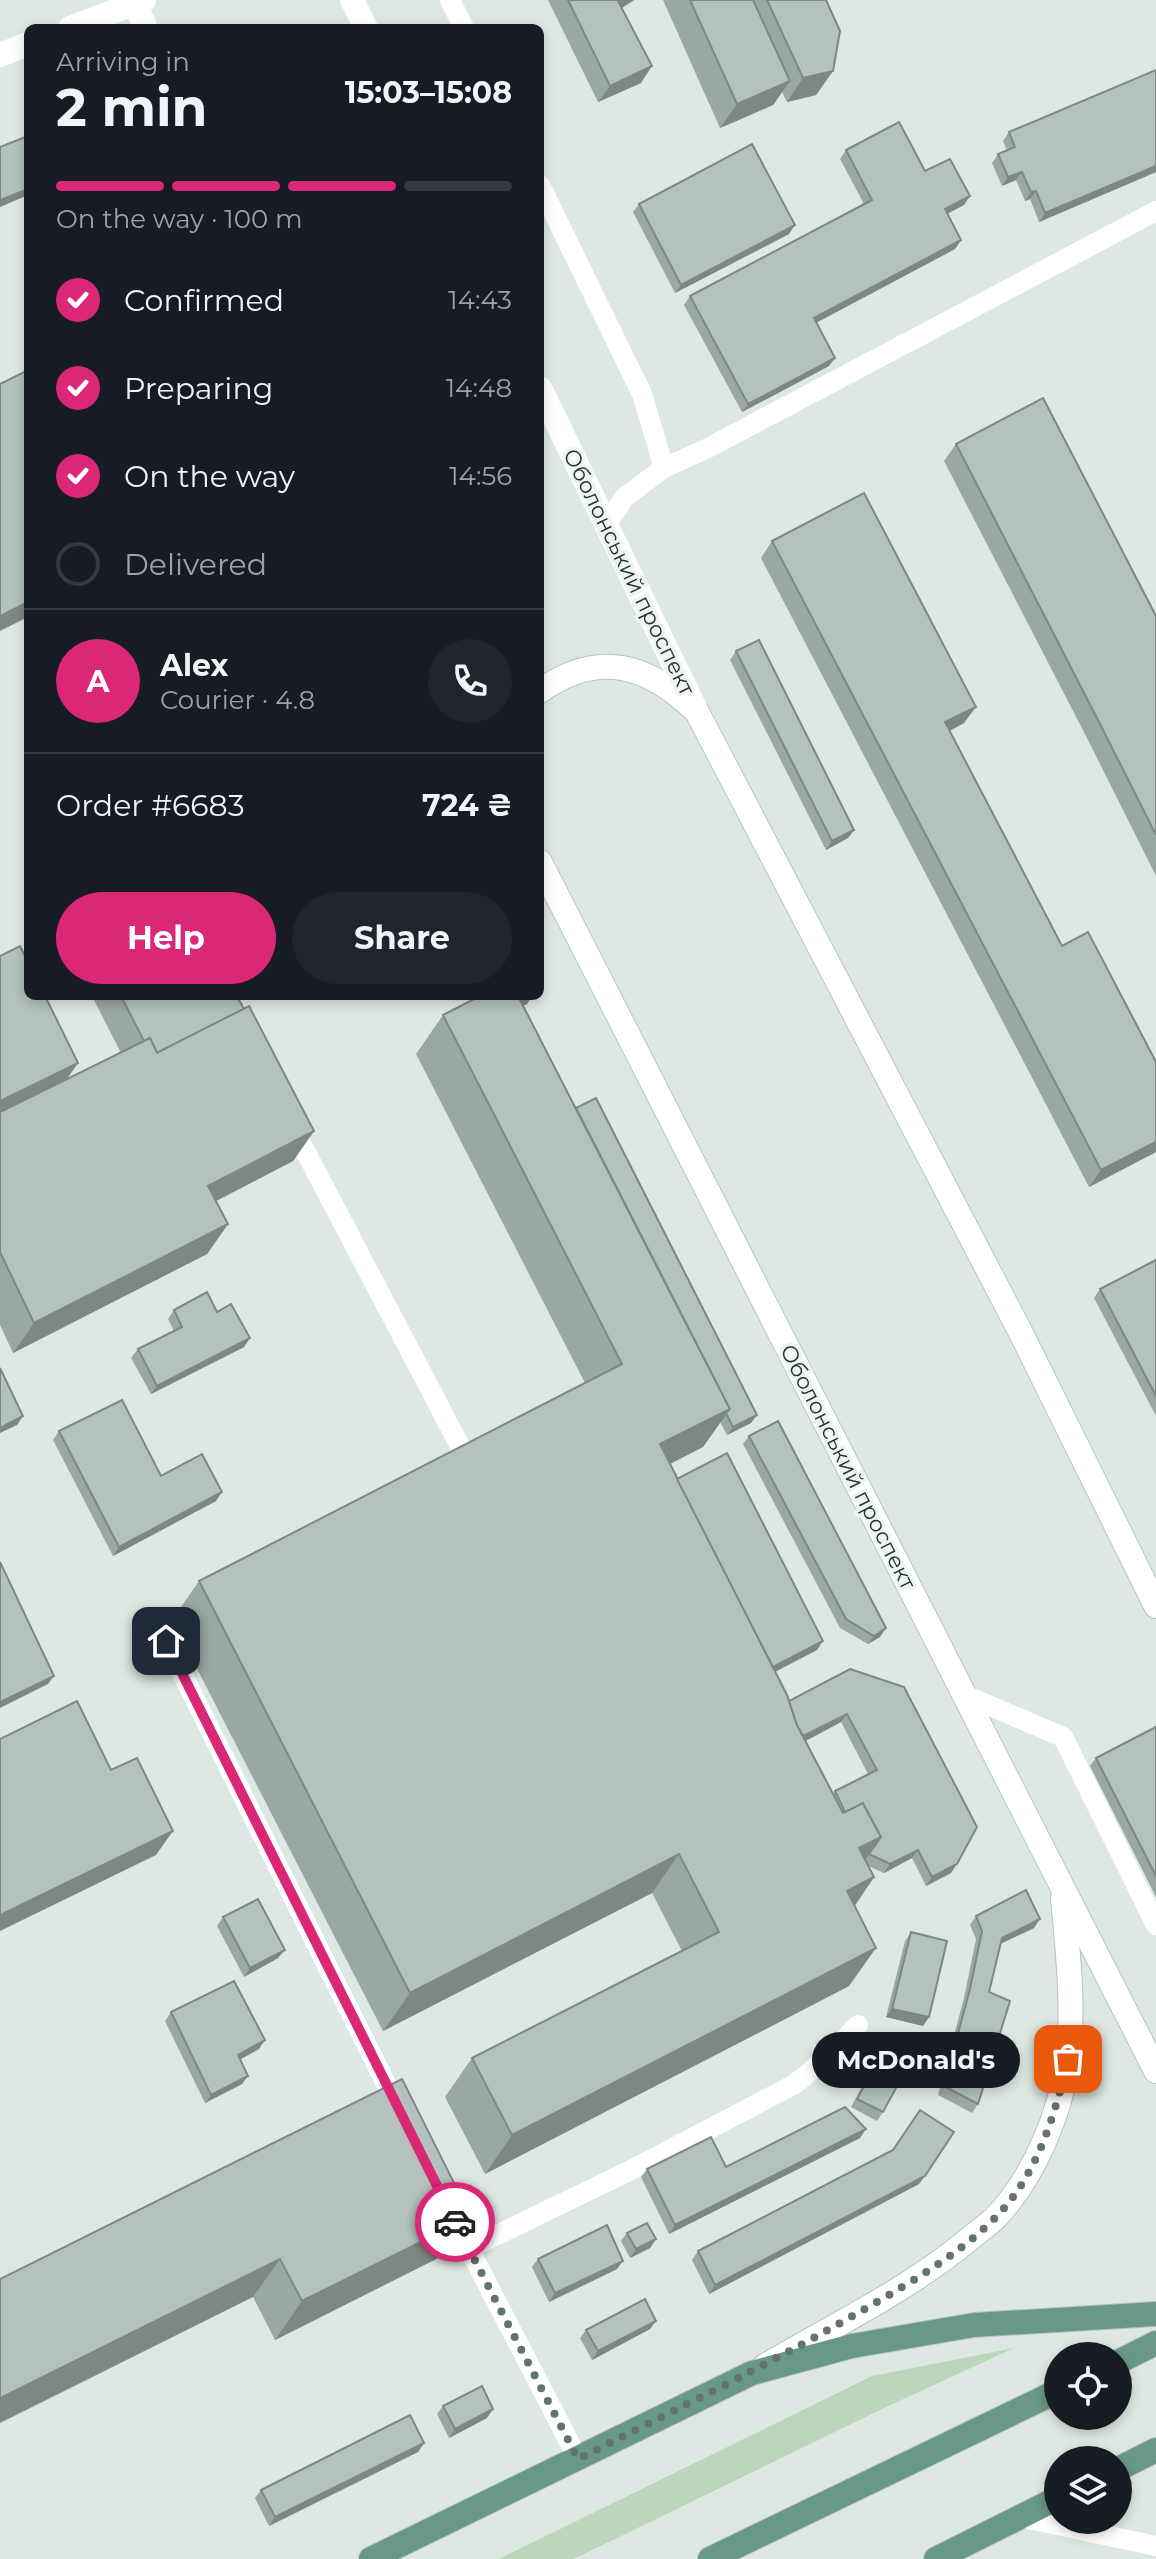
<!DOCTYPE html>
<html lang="en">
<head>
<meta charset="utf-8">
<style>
  body { margin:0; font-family:Montserrat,sans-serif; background:#20242c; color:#f1f3f6; height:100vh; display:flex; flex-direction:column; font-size:30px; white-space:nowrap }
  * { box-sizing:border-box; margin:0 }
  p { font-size:26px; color:#9ea1a6 }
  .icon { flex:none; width:44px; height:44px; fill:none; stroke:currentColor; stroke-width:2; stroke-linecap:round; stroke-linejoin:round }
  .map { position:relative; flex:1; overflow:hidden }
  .side { position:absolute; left:24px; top:24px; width:520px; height:976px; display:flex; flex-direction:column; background:#171b24; border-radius:12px; box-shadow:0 4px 12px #0003 }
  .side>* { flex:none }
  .controls { position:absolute; left:1044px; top:2342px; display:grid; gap:16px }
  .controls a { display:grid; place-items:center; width:88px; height:88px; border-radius:50%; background:#171b24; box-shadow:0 4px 12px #0003; font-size:40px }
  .pin { position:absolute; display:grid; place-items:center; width:68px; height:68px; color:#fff; margin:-34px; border-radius:16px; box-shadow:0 4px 12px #0006 }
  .courier { position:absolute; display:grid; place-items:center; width:80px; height:80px; margin:-40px; border:6px solid #db2777; border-radius:50%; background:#fff; color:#222; box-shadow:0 2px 10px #0007 }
  .bubble { position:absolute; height:56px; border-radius:28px; background:#171b24; box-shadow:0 4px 12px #0003; font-size:26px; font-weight:700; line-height:56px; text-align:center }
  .summary em { font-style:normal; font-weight:700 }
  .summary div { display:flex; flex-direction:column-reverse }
  .summary { display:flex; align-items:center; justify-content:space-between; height:136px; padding:0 32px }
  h1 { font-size:52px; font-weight:700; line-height:60px }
  .bar { display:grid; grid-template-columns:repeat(4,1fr); gap:12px 8px; align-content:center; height:96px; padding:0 32px }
  .bar i { height:10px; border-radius:6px; background:#363941 }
  .bar .current { background:#db2777 }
  .bar p { grid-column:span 4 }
  .line { display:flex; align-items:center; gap:20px; padding:0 32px; border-top:2px solid #363941 }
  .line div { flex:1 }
  .round { display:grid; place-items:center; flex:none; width:84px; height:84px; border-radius:42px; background:#20242c }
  ol { padding:0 32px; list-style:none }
  li { display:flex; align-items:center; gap:24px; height:88px }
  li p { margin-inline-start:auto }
  li .icon { padding:8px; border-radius:50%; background:#db2777; color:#fff; stroke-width:4 }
  li:last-child { color:#9ea1a6 }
  li i { width:44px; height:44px; border:4px solid #363941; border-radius:50% }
  .cta { display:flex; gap:16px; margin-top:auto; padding:16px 32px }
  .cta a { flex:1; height:92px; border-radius:48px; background:#db2777; color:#fff; font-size:32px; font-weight:700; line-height:92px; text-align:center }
  .cta a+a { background:#20242c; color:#f1f3f6 }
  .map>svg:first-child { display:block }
</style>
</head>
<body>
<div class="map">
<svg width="1156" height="2559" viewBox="0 0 1156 2559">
  <rect width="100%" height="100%" fill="#dee8e2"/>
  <polygon fill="#bad7be" points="1014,2348 882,2409 574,2559 499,2559 872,2376"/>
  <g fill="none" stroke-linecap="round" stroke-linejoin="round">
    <g stroke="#b3c6bd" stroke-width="26">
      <g id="secondary">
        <path d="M540,691C599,649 649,665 697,712L1022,1335L1156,1606"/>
        <polyline points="540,862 1156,2071"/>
        <path d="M765,2366C833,2326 906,2291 967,2241C976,2233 987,2226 996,2217C1034,2177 1061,2113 1068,2058C1074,2005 1068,1952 1063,1899"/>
      </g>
    </g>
    <g stroke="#bdc2c0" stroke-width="26">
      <g id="primary">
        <polyline points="1118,2362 1156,2343"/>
        <polyline points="1118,2469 1156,2450"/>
        <polyline points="371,2559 752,2373 852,2346 974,2325 1156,2314"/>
        <polyline points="710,2559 1058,2391"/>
        <polyline points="936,2559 1058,2498"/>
      </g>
    </g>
    <g stroke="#fff" stroke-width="20">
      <polyline points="450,0 464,28"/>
      <polyline points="540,185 642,394 664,468"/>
      <polyline points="606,524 625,497 664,468 708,448 1156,211"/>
      <polyline points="291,1124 460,1446"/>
      <polyline points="166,1641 399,2110"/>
      <polyline points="967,1696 1063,1737 1156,1925"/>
      <polyline points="449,2210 578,2459"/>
      <polyline points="468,2249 629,2171 795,2084 824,2060 858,2025"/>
      <polyline points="1020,2517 1156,2546"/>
    </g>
    <g stroke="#fff" stroke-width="24">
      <polyline points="352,0 366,28"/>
      <polyline points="135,4 146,28"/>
      <polyline points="70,28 144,0"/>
      <polyline points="0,55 28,44"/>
      <polyline points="540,388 697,712"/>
    </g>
    <use href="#secondary" stroke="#fff" stroke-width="24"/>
    <use href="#primary" stroke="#689886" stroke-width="24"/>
  </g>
  <g fill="#9ba7a1" fill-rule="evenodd">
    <polygon points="548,0 634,0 622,8 641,83 598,102"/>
    <polygon points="663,0 826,0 833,71 816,95 787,102 782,92 773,105 720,128"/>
    <polygon points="1156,70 1156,172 1039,222 1030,199 1025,201 1016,180 1002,186 992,163 998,154 1007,150 1003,141 1009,132"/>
    <polygon points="846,150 925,171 964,205 947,214 961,240 955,249 816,323 829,366 742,412 684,305 690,296 864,204 840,159"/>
    <polygon points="639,204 789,234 675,293 633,212"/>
    <polygon points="956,444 1156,616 1156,876 1087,738 944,461"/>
    <polygon points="772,541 964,723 950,731 1156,1152 1089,1187 761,558"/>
    <polygon points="736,651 854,830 848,838 826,850 730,660"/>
    <polygon points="0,956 78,1063 66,1080 121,1053 92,996 237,996 314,1131 293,1161 216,1201 228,1224 207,1254 13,1353 0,1325"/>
    <path d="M532,996L527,1004L523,1006L576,1108L751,1423L727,1435L720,1422L703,1447L669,1464L677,1479L817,1650L775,1672L789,1701L850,1669L951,1873L926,1886L912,1858L884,1873L868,1866L874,1877L854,1906L849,1986L485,2174L445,2097L472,2058L682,1951L652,1893L383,2031L172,1620L199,1581L585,1383L416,1054L443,1015ZM841,1722L868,1774L835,1791L833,1794L806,1741Z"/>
    <polygon points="1156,1260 1156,1416 1094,1298 1100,1289"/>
    <polygon points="174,1310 217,1312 244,1347 151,1394 131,1358 138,1349 174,1331 168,1319"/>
    <polygon points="59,1431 161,1476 216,1501 113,1556 53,1440"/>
    <polygon points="749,1436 880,1637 868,1644 840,1628 743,1444"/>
    <polygon points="1156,1727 1156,1897 1090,1766 1096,1758"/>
    <polygon points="976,1916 1034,1928 1000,1944 989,1992 978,2104 972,2113 938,2095 964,1998 976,1939 970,1925"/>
    <polygon points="223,1917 278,1958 244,1977 217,1926"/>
    <polygon points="911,1932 929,2017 923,2026 886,2017 905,1941"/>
    <polygon points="171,2012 259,2049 240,2059 242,2084 205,2103 165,2021"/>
    <polygon points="889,2040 883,2112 877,2121 851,2107 883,2048"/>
    <polygon points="860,2138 669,2234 641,2177 647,2169 726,2167"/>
    <polygon points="919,2184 709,2294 692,2260 698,2251"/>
    <polygon points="471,2217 444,2255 275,2340 253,2297 0,2279"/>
    <polygon points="627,2233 656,2239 650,2248 630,2258 621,2241"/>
    <polygon points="538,2259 617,2269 549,2302 532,2267"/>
    <polygon points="650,2329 592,2360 580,2338 586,2330"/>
    <polygon points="443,2406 487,2418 449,2438 437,2414"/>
    <polygon points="424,2443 418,2452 269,2526 255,2498 261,2490"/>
  </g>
  <g fill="#7e8883">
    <polygon points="620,0 634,0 606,18 618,1"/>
    <polygon points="652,66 641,83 598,102 610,86"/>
    <polygon points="833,71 816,95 787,102 803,78"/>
    <polygon points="790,81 773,105 720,128 737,104"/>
    <polygon points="1156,166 1156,172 1039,222 1045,213"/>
    <polygon points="1022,172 1016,180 1002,186 1008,177"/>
    <polygon points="28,189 28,195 0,207 0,200"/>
    <polygon points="1036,191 1030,199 1025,201 1031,192"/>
    <polygon points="970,196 964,205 939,218 945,209"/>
    <polygon points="795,225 789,234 675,293 681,285"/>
    <polygon points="961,240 955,249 808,327 814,318"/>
    <polygon points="835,358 829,366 742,412 748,404"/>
    <polygon points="28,602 28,617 0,631 0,616"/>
    <polygon points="976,707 964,723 934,739 945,722"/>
    <polygon points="854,830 848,838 826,850 832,841"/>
    <polygon points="532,996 527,1004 502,1017 508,1008"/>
    <polygon points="78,1063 61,1087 0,1117 0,1101"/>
    <polygon points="314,1131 293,1161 187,1216 208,1186"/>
    <polygon points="1156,1142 1156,1152 1089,1187 1101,1170"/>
    <polygon points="228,1224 207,1254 13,1353 34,1323"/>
    <polygon points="250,1338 244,1347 151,1394 157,1386"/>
    <polygon points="730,1409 703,1447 633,1483 660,1444"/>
    <polygon points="757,1415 751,1423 727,1435 733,1427"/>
    <polygon points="23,1416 17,1425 0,1433 0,1428"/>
    <polygon points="222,1492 216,1501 113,1556 119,1547"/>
    <polygon points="886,1628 880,1637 868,1644 874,1636"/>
    <polygon points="823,1641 817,1650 751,1684 757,1675"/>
    <polygon points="54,1676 48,1684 0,1708 0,1702"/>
    <polygon points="847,1714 841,1722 782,1753 788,1744"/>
    <polygon points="173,1831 156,1855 0,1931 0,1915"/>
    <polygon points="881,1837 854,1876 859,1848"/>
    <polygon points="918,1850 912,1858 884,1873 890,1864"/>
    <polygon points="679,1854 652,1893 383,2031 410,1993"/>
    <polygon points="957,1864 951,1873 926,1886 932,1877"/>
    <polygon points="874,1877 848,1916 847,1891"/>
    <polygon points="1040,1919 1034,1928 996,1946 1002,1938"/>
    <polygon points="876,1948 849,1986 485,2174 512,2135"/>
    <polygon points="285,1950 278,1958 244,1977 250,1968"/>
    <polygon points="892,2009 929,2017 923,2026 886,2017"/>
    <polygon points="265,2040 259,2049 232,2064 238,2055"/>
    <polygon points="248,2076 242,2084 205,2103 211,2095"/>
    <polygon points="866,2129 860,2138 669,2234 675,2225"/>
    <polygon points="925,2176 919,2184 709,2294 715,2285"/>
    <polygon points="471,2217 444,2255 275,2340 302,2301"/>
    <polygon points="656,2239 650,2248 630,2258 636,2249"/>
    <polygon points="280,2259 253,2297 0,2423 0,2398"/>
    <polygon points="623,2261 617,2269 549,2302 555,2293"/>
    <polygon points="656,2321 650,2329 592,2360 598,2351"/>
    <polygon points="493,2409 487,2418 449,2438 455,2429"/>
    <polygon points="424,2443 418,2452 269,2526 275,2517"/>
  </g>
  <g fill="#b4c2bb" stroke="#7e8883" stroke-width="2">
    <polygon points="568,0 620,0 618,1 652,66 610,86"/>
    <polygon points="690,0 753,0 790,81 737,104"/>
    <polygon points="767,0 826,0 840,31 833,71 803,78"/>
    <polygon points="1156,70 1156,166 1045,213 1036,191 1031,192 1022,172 1008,177 998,154 1015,147 1009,132"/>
    <polygon points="899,122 925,171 950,159 970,196 945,209 961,240 814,318 835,358 748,404 690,296 872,200 846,150"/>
    <polygon points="28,136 28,189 0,200 0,147"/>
    <polygon points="752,144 795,225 681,285 639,204"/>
    <polygon points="28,370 28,602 0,616 0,384"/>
    <polygon points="1043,398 1156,616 1156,835 1099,722 956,444"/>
    <polygon points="864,493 976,707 945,722 1062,946 1088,932 1156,1062 1156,1142 1101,1170 772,541"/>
    <polygon points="759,640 854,830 832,841 736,651"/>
    <polygon points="20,946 28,962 28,996 45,996 78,1063 0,1101 0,956"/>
    <polygon points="121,996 237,996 244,1009 157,1053 150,1038 144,1041"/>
    <polygon points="480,996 518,996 730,1409 660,1444 787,1695 797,1725 843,1813 863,1803 881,1837 859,1848 874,1877 847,1891 876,1948 512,2135 472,2058 719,1932 679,1854 410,1993 199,1581 622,1364 443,1015"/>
    <polygon points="518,996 531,996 521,1001"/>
    <polygon points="249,1006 314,1131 208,1186 228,1224 34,1323 0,1252 0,1112 150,1038 157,1053"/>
    <polygon points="596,1098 757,1415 733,1427 726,1413 730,1409 576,1108"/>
    <polygon points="1156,1260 1156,1396 1100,1289"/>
    <polygon points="207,1292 217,1312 231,1304 250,1338 157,1386 138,1349 182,1327 174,1310"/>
    <polygon points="0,1368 23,1416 0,1428"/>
    <polygon points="122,1400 161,1476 202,1454 222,1492 119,1547 59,1431"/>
    <polygon points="778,1421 886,1628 874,1636 846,1619 749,1436"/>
    <polygon points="727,1453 823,1641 773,1667 677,1479"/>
    <polygon points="0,1562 54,1676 0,1702"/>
    <polygon points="850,1669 904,1687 977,1827 957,1864 932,1877 918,1850 890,1864 869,1854 881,1837 863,1803 845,1812 835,1791 877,1770 847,1714 803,1736 797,1725 789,1701"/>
    <polygon points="77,1701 111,1770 137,1758 173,1831 0,1915 0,1739"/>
    <polygon points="1156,1727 1156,1876 1096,1758"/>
    <polygon points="1026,1890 1040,1919 1002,1938 989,1992 1010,2001 978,2104 944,2086 970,1989 982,1931 976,1916"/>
    <polygon points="258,1899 285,1950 250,1968 223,1917"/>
    <polygon points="911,1932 947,1941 929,2017 892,2009"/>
    <polygon points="234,1981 265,2040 238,2055 248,2076 211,2095 171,2012"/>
    <polygon points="889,2040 915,2053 883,2112 857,2099"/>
    <polygon points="402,2079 471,2217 302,2301 280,2259 0,2398 0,2279"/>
    <polygon points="845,2107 866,2129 675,2225 647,2169 711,2137 726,2167"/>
    <polygon points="920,2110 954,2132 925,2176 715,2285 698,2251 893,2150"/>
    <polygon points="647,2223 656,2239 636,2249 627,2233"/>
    <polygon points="607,2225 623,2261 555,2293 538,2259"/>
    <polygon points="645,2299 656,2321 598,2351 586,2330"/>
    <polygon points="482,2386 493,2409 455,2429 443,2406"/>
    <polygon points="410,2415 424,2443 275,2517 261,2490"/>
  </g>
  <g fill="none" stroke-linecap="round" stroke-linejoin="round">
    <path stroke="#64746d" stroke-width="8" stroke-dasharray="0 14.4" d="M455,2222L578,2459C669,2413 760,2369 849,2318C899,2289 953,2260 995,2218C1037,2176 1055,2115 1068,2059"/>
    <polyline stroke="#db2777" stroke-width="10" points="166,1641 455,2222"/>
  </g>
  <g text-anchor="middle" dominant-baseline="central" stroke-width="7" stroke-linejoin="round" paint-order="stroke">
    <g font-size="22" fill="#22352e" stroke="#eef5f1">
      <text transform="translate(629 572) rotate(64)">Оболонський проспект</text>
      <text transform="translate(848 1467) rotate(63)">Оболонський проспект</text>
    </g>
  </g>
</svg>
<div class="controls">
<a><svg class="icon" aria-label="locate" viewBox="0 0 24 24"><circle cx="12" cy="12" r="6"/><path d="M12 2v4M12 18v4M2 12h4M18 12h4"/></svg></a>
<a><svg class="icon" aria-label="layers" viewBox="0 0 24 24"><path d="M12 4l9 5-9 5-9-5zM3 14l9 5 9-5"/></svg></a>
</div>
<div class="pin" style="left:1068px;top:2059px;background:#ea580c"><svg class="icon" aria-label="bag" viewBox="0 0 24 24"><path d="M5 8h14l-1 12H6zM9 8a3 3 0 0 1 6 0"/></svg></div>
<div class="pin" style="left:166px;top:1641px;background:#1f2937"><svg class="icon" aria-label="home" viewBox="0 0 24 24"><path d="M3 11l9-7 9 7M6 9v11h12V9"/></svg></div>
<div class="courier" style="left:455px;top:2222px"><svg class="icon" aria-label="car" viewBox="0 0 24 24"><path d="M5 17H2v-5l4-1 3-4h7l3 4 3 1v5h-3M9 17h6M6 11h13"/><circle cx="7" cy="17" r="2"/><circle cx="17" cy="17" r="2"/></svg></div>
<div class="bubble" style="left:812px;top:2032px;width:208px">McDonald's</div>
<section class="side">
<div class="summary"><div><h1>2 min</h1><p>Arriving in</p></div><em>15:03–15:08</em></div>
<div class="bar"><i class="current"></i><i class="current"></i><i class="current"></i><i></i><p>On the way · 100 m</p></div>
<ol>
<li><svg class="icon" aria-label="check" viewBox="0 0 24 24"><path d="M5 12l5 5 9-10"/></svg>Confirmed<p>14:43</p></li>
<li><svg class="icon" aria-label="check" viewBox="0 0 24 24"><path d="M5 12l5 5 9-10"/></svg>Preparing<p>14:48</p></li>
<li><svg class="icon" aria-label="check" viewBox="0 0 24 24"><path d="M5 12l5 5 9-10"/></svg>On the way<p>14:56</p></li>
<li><i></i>Delivered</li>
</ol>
<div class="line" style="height:144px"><b class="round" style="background:#db2777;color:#fff">A</b><div><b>Alex</b><p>Courier · 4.8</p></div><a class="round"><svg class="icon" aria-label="phone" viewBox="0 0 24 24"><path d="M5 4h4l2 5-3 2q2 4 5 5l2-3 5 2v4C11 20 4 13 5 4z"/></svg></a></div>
<div class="line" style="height:104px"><div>Order #6683</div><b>724 ₴</b></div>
<div class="cta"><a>Help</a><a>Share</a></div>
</section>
</div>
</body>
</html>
